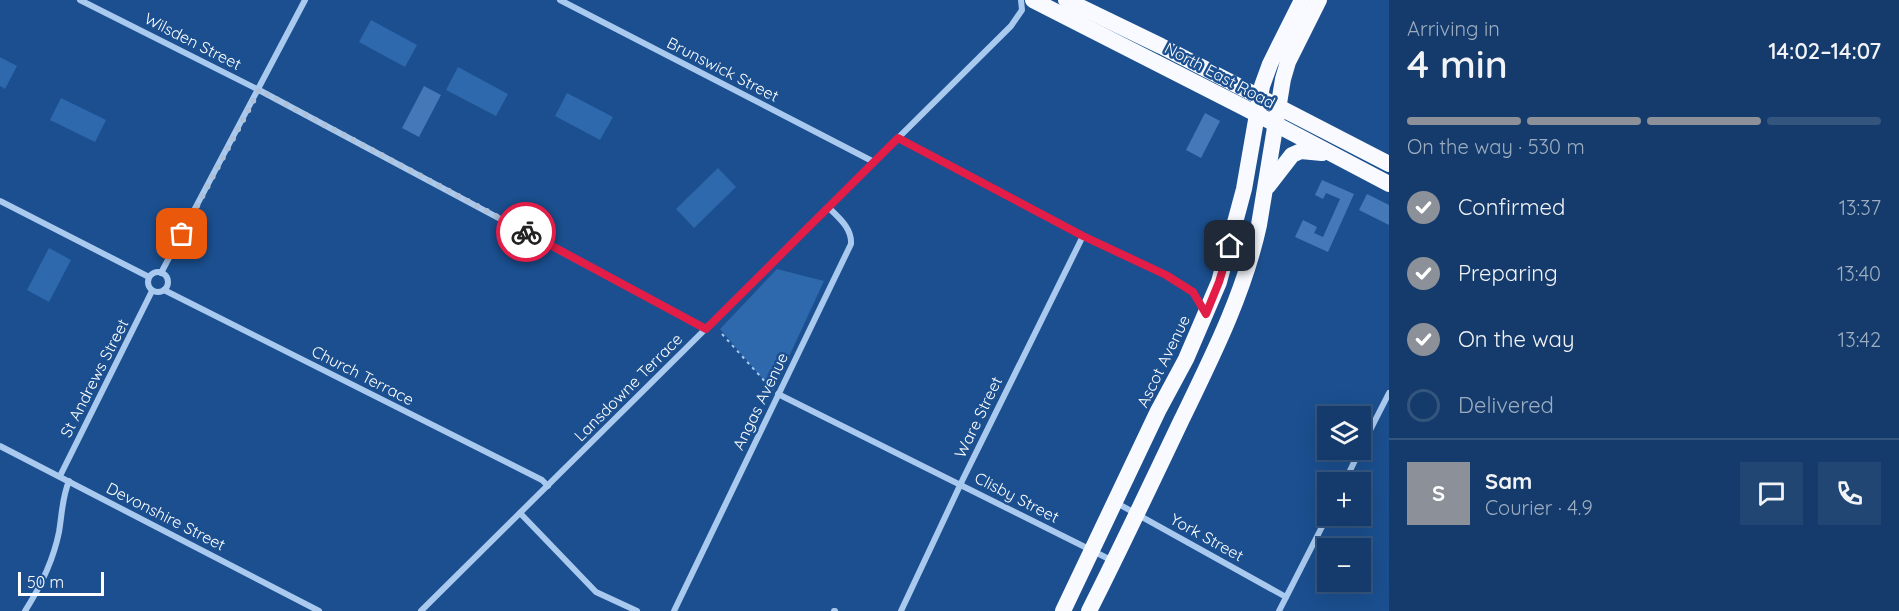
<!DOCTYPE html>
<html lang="en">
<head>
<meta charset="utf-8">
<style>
  body { margin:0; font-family:Quicksand,sans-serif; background:#214673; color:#f1f3f6; height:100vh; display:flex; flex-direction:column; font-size:22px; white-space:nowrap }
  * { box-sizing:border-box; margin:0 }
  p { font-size:20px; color:#9dadc1 }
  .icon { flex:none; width:33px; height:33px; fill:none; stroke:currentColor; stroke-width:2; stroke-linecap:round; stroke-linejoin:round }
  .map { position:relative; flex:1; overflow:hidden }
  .sheet { display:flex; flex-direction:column; background:#143b6b; width:510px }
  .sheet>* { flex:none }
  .fabs { position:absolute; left:1317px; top:406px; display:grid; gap:12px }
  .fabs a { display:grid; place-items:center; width:54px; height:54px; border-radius:0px; background:#143b6b; box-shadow:0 6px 24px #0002,0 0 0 2px #33557e; font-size:30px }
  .scale { position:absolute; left:18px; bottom:15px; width:86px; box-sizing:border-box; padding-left:6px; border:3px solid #fff; border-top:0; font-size:16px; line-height:21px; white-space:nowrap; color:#fff; -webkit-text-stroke:4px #1b4f8f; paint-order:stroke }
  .pin { position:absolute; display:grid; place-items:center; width:51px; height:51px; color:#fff; margin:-26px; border-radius:12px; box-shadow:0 3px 9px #0006 }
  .courier { position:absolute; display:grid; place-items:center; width:60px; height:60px; margin:-30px; border:4px solid #e11d48; border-radius:50%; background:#fff; color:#222; box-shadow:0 2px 8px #0007 }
  .headline em { font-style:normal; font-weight:600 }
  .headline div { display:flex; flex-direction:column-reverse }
  .headline { display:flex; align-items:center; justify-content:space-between; height:102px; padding:0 18px }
  h1 { font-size:39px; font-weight:600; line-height:45px }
  .bar { display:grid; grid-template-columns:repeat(4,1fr); gap:9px 6px; align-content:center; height:72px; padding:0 18px }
  .bar i { height:8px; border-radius:4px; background:#33557e }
  .bar .selected { background:#8c9099 }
  .bar p { grid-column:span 4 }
  .line { display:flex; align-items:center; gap:15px; padding:0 18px; border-top:2px solid #33557e }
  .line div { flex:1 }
  .round { display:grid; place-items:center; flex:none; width:63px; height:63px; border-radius:0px; background:#214673 }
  ol { padding:0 18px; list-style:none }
  li { display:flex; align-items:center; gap:18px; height:66px }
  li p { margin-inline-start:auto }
  li .icon { padding:6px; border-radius:50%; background:#8c9099; color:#fff; stroke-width:4 }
  li:last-child { color:#9dadc1 }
  li i { width:33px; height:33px; border:3px solid #33557e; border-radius:50% }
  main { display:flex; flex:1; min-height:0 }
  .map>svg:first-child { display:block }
</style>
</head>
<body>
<main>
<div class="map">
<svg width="1389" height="611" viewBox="0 0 1389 611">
  <rect width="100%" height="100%" fill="#1b4f8f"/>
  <g fill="#2e69ad">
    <polygon points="371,20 417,45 405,67 359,42"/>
    <polygon points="0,57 17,66 5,89 0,86"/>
    <polygon points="458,67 508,94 496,116 446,90"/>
    <polygon points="567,93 613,117 600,140 555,116"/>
    <polygon points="61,98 106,120 95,142 50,120"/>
    <polygon points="718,168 736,187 694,228 676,209"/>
    <polygon points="49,248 71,260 49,302 27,290"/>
    <polygon points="777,269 824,281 773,391 720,329"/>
  </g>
  <g fill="#4478b7">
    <polygon points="424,86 441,95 419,137 402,128"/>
    <polygon points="1205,113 1220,121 1201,158 1186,150"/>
    <polygon points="1322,180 1354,194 1328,252 1295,237 1303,220 1317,227 1314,233 1323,237 1340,199 1326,193 1323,199 1315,195"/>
    <polygon points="1367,194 1389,205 1389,225 1359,210"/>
  </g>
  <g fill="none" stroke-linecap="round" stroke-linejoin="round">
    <polyline stroke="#a9c9ee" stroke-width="2" stroke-dasharray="3 4.5" stroke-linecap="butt" points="722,334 769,386 769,392"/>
    <g stroke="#a9c9ee" stroke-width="6">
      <polyline points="80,0 259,90 706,329"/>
      <polyline points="560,0 874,162"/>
      <polyline points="898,138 1083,236 1166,275 1193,292 1204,311"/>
      <polyline points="0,201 149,277"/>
      <circle cx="158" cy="282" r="10"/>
      <polyline points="161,273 305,0"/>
      <polyline points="164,290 542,480 548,486"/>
      <polyline points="778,394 1113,561"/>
      <polyline points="0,446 319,611"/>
      <polyline points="1360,450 1389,393"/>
      <polyline points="60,476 152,291"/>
      <polyline points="1344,483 1360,450"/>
      <polyline points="1115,502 1286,597"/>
      <polyline points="520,513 596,592 637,611"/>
      <path d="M25,611C41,586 53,562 59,532C62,515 62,497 69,481"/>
      <polyline points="421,611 1011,26 1022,10 1021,0"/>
      <path d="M674,611L851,244C852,228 839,218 828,207"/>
      <polyline points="834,611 835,611"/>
      <polyline points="901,611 963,479 1083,236"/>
      <polyline points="1279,611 1328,515"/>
    </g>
    <g stroke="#f8faff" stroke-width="16">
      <polyline points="1033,0 1243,107 1389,184"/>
      <polyline points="1066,0 1161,46 1389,164"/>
      <polyline points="1268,186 1292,155 1301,151 1322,153"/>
      <polyline points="1063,611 1158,411 1186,359 1219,282 1244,189 1262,86 1270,64 1302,0"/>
      <path d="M1089,611C1121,548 1151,484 1181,421C1212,357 1244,294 1259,225L1283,79L1288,62L1319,0"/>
    </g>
  </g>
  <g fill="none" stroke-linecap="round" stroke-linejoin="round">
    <polyline stroke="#afc1d8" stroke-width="6" stroke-dasharray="0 10.8" points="182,234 259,90 526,232"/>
    <polyline stroke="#e11d48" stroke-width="8" points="526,232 706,329 898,138 1083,236 1166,275 1193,292 1206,314 1219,282 1230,246"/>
  </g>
  <g text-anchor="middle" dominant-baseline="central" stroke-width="5" stroke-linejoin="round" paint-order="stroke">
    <g font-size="16" fill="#fff" stroke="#1b4f8f">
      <text transform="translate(193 41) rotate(27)">Wilsden Street</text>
      <text transform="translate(723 69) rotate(27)">Brunswick Street</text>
      <text transform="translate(1220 75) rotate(28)">North East Road</text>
      <text transform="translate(1163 361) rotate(-64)">Ascot Avenue</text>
      <text transform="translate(363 375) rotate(27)">Church Terrace</text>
      <text transform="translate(94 378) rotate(-63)">St Andrews Street</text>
      <text transform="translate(628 387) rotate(-45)">Lansdowne Terrace</text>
      <text transform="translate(760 401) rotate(-64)">Angas Avenue</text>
      <text transform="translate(978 417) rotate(-64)">Ware Street</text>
      <text transform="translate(1017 497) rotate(27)">Clisby Street</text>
      <text transform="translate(166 516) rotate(27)">Devonshire Street</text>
      <text transform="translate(1207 537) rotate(29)">York Street</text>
    </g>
  </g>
</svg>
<div class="fabs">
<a><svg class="icon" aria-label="layers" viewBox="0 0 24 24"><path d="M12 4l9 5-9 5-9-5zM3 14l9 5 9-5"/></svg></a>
<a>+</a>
<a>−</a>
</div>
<div class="scale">50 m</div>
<div class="pin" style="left:182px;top:234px;background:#ea580c"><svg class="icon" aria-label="bag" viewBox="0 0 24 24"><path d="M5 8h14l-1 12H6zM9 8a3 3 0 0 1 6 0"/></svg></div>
<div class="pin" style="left:1230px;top:246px;background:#1f2937"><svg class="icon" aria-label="home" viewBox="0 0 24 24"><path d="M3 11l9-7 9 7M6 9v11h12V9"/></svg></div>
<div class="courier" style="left:526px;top:232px"><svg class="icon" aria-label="bike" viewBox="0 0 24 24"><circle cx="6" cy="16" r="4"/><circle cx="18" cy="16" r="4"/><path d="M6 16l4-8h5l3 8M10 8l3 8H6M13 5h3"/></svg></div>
</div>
<section class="sheet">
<div class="headline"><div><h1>4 min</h1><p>Arriving in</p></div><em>14:02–14:07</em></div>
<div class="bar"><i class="selected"></i><i class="selected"></i><i class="selected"></i><i></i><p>On the way · 530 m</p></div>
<ol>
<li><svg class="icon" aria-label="check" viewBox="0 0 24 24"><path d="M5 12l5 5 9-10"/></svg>Confirmed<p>13:37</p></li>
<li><svg class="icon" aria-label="check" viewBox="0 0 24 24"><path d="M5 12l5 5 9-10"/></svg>Preparing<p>13:40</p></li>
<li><svg class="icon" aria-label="check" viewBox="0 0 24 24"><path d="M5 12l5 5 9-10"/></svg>On the way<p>13:42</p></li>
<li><i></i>Delivered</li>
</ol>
<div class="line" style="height:108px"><b class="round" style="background:#8c9099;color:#fff">S</b><div><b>Sam</b><p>Courier · 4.9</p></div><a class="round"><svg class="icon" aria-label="chat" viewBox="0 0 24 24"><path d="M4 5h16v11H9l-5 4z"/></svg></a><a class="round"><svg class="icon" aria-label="phone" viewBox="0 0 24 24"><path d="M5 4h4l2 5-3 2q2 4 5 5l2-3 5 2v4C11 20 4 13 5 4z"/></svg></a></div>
</section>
</main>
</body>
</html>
